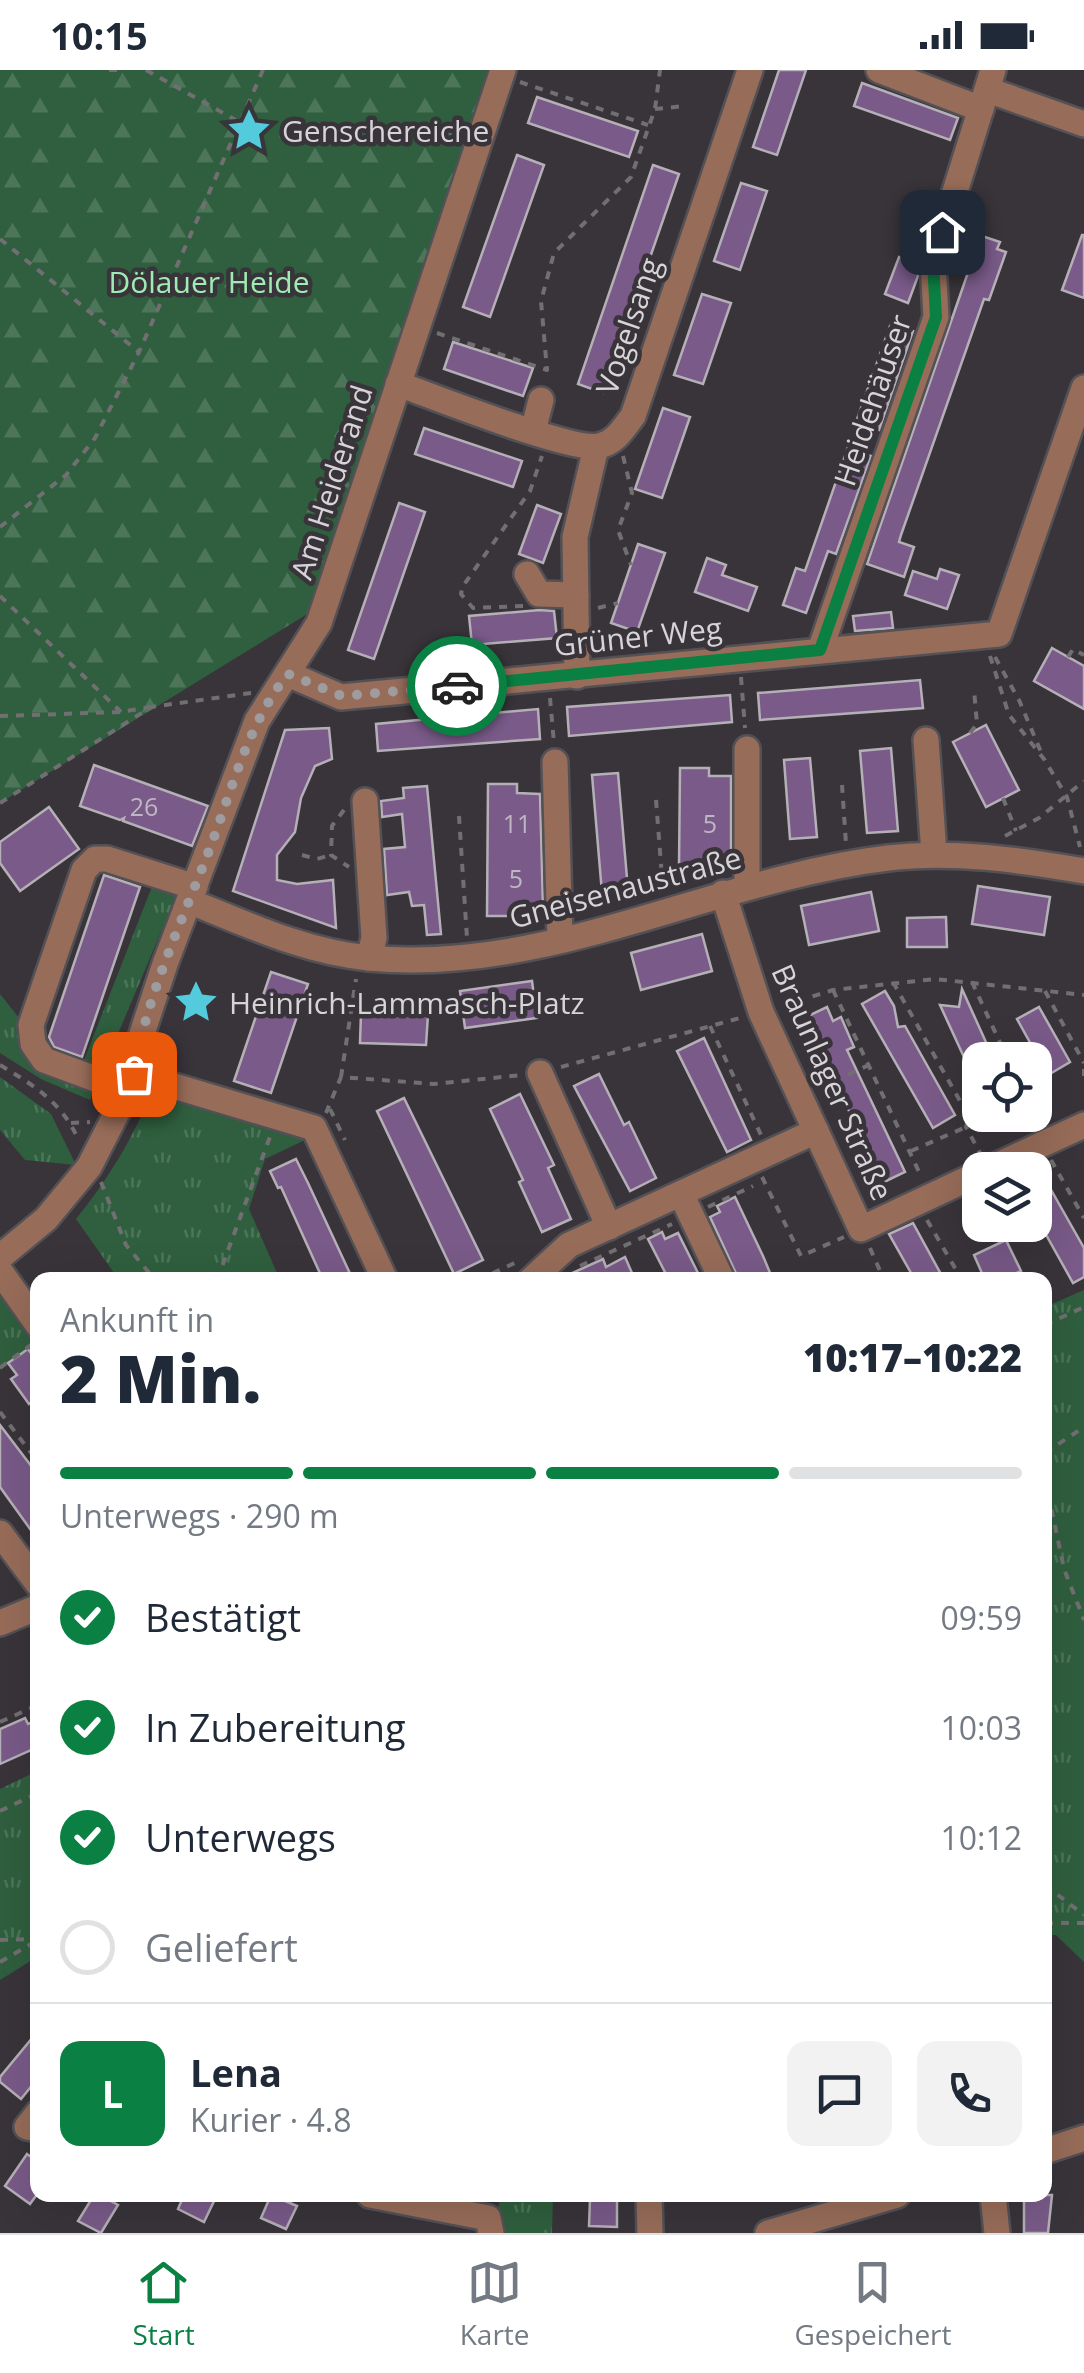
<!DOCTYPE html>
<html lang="de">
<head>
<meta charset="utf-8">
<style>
  body { margin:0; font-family:"Open Sans",sans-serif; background:#f2f2f3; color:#1f2937; height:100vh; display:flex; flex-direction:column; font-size:38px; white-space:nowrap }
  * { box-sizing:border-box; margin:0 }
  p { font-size:32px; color:#747a83 }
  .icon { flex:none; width:55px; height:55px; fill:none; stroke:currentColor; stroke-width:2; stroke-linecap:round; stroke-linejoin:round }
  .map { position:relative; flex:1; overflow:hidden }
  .drawer { position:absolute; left:30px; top:1202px; width:1022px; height:930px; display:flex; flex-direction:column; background:#fff; border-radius:20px; box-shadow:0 10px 40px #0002 }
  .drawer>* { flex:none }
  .controls { position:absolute; left:962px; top:972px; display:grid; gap:20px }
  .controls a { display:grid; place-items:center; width:90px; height:90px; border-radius:20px; background:#fff; box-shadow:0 10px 40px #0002; font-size:50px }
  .pin { position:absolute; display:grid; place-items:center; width:85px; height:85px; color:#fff; margin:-42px; border-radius:20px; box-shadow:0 5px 15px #0006 }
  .courier { position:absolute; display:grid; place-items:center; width:100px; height:100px; margin:-50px; border:8px solid #0b8043; border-radius:50%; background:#fff; color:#222; box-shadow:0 2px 12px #0007 }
  .headline em { font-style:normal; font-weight:800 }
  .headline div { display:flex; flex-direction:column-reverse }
  .headline { display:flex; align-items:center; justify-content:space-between; height:170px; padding:0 30px }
  h1 { font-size:65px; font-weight:800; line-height:75px }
  .bar { display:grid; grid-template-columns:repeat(4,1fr); gap:15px 10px; align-content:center; height:120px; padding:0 30px }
  .bar i { height:12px; border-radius:8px; background:#e0e1e3 }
  .bar .selected { background:#0b8043 }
  .bar p { grid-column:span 4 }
  .line { display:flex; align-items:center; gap:25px; padding:0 30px; border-top:2px solid #e0e1e3 }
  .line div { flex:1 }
  .round { display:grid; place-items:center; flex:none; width:105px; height:105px; border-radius:20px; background:#f2f2f3 }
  ol { padding:0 30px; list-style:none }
  li { display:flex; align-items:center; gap:30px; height:110px }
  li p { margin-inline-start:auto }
  li .icon { padding:10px; border-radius:50%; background:#0b8043; color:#fff; stroke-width:4 }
  li:last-child { color:#747a83 }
  li i { width:55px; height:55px; border:5px solid #e0e1e3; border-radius:50% }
  .status { display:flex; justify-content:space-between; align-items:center; height:70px; padding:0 50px; background:#fff; direction:ltr }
  .status svg { height:28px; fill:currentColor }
  .dock { display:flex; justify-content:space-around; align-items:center; height:140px; border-top:2px solid #e0e1e3; background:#fff; font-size:28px; color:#747a83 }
  .dock a { display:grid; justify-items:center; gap:5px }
  .dock .selected { color:#0b8043 }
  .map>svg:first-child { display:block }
</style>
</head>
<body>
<div class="status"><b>10:15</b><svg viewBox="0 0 49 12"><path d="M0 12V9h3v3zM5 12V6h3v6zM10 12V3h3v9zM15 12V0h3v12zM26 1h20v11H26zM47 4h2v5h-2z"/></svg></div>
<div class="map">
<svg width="1084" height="2163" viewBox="0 0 1084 2163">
  <defs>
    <pattern id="grass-tufts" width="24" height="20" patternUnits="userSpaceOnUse" patternTransform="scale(2.5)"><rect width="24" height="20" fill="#2f5f3e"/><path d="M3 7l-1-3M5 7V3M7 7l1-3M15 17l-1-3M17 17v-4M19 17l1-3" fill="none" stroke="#4c7559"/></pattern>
    <pattern id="forest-firs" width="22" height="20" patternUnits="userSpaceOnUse" patternTransform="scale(2.5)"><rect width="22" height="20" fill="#2f5f3e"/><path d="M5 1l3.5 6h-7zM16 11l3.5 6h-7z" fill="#4c7559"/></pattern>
  </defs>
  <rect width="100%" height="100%" fill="#38343a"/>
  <g fill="url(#grass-tufts)">
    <polygon points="153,814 177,824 90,1030 41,1009 0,983 0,924 19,948 27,968 81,998"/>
    <polygon points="0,1007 51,1044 76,1095 25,1090 0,1060"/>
    <path d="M152,1023L307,1069L265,1089L249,1139L280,1210H119L76,1149C108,1110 132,1069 152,1023Z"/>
    <polygon points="0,1218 38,1268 37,1272 0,1300"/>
    <polygon points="1084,1220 1084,1892 1056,1865 1045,1865 1045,1237"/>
    <polygon points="37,1701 37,1887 0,1910 0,1719"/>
    <polygon points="501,2125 553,2125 552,2163 501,2163 498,2139"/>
  </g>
  <polygon fill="url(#forest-firs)" points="0,0 502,0 317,538 0,733"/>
  <g fill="#795a88" stroke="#b5b0b7" stroke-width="2.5">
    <polygon points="779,0 806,0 777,85 753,77"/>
    <polygon points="862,13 958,48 950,70 854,36"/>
    <polygon points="537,27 638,61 629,87 528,53"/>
    <polygon points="517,85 544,95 490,247 463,237"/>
    <polygon points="653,95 679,104 603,323 578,314"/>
    <polygon points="741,113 767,121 740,200 714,191"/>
    <polygon points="961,159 1000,172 997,179 1006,182 989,230 984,229 901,465 899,472 914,477 904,507 867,494 973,188 953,182"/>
    <polygon points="1082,165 1084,165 1084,228 1062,220"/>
    <polygon points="899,187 917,194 918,206 908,233 885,224"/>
    <polygon points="702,224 731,233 703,314 674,305"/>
    <polygon points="891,253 913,261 879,360 856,352"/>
    <polygon points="453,272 533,298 523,326 444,299"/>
    <polygon points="663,338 690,347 662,428 635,419"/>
    <polygon points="424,358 522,391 513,417 415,384"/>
    <polygon points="848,377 871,386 836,484 828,481 806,543 783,535 796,498 805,501"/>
    <polygon points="399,433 425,442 374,589 348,580"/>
    <polygon points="537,435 561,444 543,493 519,484"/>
    <polygon points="638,474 665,483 637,562 611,553"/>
    <polygon points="707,488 726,495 722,505 757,517 748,541 695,522"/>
    <polygon points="940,499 959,505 947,539 905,525 913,501 937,509"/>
    <polygon points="540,540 554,541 557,568 472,575 469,546"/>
    <polygon points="891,542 893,558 855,561 853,546"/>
    <polygon points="1052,578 1084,596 1084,639 1034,611"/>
    <polygon points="920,610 923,638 760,650 758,623"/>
    <polygon points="730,625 732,652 569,666 567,637"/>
    <polygon points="538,639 540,669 378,681 376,654"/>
    <polygon points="986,655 1019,720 986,737 953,672"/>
    <polygon points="329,658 332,689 315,696 301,728 295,762 277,785 277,810 297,814 333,810 336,858 233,821 285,660"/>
    <polygon points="891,678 898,761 867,763 860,681"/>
    <polygon points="810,688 817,767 790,769 784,690"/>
    <polygon points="94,695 208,736 192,776 123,751 124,748 120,750 80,736"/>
    <polygon points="680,698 709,698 709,706 731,706 731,800 719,804 717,798 679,797"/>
    <polygon points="618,703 628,820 602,823 592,705"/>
    <polygon points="488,714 517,714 517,723 540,724 543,838 516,838 516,846 487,846"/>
    <polygon points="427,716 441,864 427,865 424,835 412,836 409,822 387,825 384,779 405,777 402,744 382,747 381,731 404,728 403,718"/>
    <polygon points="49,737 79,779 20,821 0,793 0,772"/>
    <polygon points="104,805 140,817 82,987 54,977 49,967"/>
    <polygon points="978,816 1050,827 1044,865 972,854"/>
    <polygon points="871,822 879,861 809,875 801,836"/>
    <polygon points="946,847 947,877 907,877 907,848"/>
    <polygon points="702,864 712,901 641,920 631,883"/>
    <polygon points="271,902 308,914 271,1023 234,1011"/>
    <polygon points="532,911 537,948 465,958 460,921"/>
    <polygon points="962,919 994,990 980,990 980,1022 940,935 959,937"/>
    <polygon points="885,921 894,936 898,957 905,956 955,1045 933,1058 862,934"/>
    <polygon points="827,937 833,951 841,947 854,977 847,980 905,1102 882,1113 806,947"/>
    <polygon points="1039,937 1070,992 1048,1005 1017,949"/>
    <polygon points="361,943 428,945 426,975 360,973"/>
    <polygon points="704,968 751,1070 727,1082 677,981"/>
    <polygon points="599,1004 624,1055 629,1052 656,1108 630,1121 574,1016"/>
    <polygon points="520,1024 554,1095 548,1098 571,1149 542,1162 519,1112 523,1110 490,1039"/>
    <polygon points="404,1028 483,1190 454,1204 377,1041"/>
    <polygon points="296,1089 308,1113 353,1210 323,1210 281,1117 278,1118 270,1101"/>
    <polygon points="1037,1095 1084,1178 1084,1207 1073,1213 1035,1145"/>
    <polygon points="735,1127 763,1186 773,1210 739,1210 710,1147 720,1142 717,1136"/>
    <polygon points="913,1153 942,1206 935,1210 915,1210 889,1164"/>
    <polygon points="662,1162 665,1169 678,1163 698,1203 686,1210 669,1210 648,1169"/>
    <polygon points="1006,1170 1021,1201 1001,1210 985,1210 974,1185"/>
    <polygon points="625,1187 632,1203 617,1210 557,1210 603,1189 606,1197"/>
    <polygon points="28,1279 38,1293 38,1328 29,1334 11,1309 17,1305 8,1293"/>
    <polygon points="0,1355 38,1405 38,1470 0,1417"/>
    <polygon points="25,1648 28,1654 38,1650 38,1677 0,1694 0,1659"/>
    <polygon points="38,1961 38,2008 21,2029 0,2012 0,2007"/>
    <polygon points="27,2084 38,2092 38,2123 30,2134 5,2116"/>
    <polygon points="94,2125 112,2125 109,2130 118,2135 101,2163 78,2151"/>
    <polygon points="184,2125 217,2125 204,2152 178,2139"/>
    <polygon points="271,2125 297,2136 286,2159 261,2148"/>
    <polygon points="1024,2125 1052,2125 1048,2163 1024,2163"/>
    <polygon points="590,2129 617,2129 617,2157 589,2156"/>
  </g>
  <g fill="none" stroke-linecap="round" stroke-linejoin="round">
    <g stroke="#545156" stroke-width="30">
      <g id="minor">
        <polyline points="879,0 981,39"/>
        <polyline points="988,20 1084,54"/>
        <path d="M398,314C433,326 571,382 599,376C616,372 623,359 633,346L750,0"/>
        <polyline points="533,361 541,330"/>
        <polyline points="527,504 539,524 576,525"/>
        <polyline points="820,580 936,247 933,192 993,0"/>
        <polyline points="288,604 341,627 999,564 1084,318"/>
        <polyline points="577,606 575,467 596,377"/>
        <polyline points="926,670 934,784"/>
        <polyline points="747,679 747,816"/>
        <polyline points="555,692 560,870"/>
        <polyline points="365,731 374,868 369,888"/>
        <polyline points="723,823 761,942 861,1159 980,1103"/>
        <path d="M189,831C248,855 306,882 369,888C549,905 713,809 888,788C952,780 1020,790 1084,801"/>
        <polyline points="540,1003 609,1157"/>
        <polyline points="134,1004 314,1058 385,1210"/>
        <polyline points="128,1021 44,990 33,974 31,955 84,800 95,789 107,789 195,817"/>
        <polyline points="987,1100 1084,1055"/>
        <polyline points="681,1124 722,1210"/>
        <polyline points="0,1187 46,1149 89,1097 128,1021 134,1004 140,970 165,894 257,651 319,553 503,0"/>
        <polyline points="0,1201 38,1255"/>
        <polyline points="531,1210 569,1175 816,1061"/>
        <polyline points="0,1463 38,1514"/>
        <polyline points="0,1553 38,1537"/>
        <polyline points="38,2043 27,2057 38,2059"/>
        <polyline points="1045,2081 1084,2068"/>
        <polyline points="370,2125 488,2148 491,2163"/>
        <polyline points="649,2125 650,2163"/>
        <polyline points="993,2125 997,2163"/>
        <polyline points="768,2163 897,2125"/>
      </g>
    </g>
    <g stroke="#726f73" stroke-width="4" stroke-dasharray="8 8" stroke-linecap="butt">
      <polyline points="109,0 117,0"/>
      <polyline points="146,0 241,53"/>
      <polyline points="520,12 648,55"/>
      <polyline points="655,39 685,36"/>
      <polyline points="0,169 139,282"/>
      <polyline points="437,263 547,300 541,231 554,183 631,107 655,39 660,0"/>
      <polyline points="623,386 632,423 618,460 631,495"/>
      <polyline points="0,457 66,405 95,368 139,282 263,0"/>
      <polyline points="0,526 121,642"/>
      <polyline points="523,536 473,538 461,524 463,516 530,421 542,386"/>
      <polyline points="598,538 618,533"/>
      <polyline points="990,586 1009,645 1044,689 1067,727 1080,777"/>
      <polyline points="995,587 1019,630 1041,682"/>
      <polyline points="1068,587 1073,579 1084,585"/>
      <polyline points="741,607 745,658"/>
      <polyline points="550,628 554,673"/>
      <polyline points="0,646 121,642 150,637"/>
      <polyline points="970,663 977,654 974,620"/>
      <polyline points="842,715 846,774"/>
      <polyline points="1003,728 1016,761"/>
      <polyline points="656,730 663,820"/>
      <polyline points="0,733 151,637 251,623"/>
      <polyline points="344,740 332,756 331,785 349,797"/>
      <polyline points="459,746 467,868"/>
      <polyline points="1005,766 1039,748 1084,711"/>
      <polyline points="302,785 317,789 331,785"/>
      <polyline points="893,912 969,1047 966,1057 980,1083"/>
      <polyline points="972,912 1008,990"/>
      <polyline points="833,920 921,1106"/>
      <polyline points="1045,921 1084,993"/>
      <polyline points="782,936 833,920 935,909 1084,925"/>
      <polyline points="710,956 761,1065"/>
      <path d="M0,995C33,1015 62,1032 78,1069"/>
      <polyline points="561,997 740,948"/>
      <polyline points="1084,999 1084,1006"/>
      <polyline points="341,1007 356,909"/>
      <polyline points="819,1018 869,995"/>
      <polyline points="330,1039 345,1070"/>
      <polyline points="326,1043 341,1007 434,1014 522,1005"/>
      <polyline points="71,1053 90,1052"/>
      <polyline points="911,1081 966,1057"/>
      <polyline points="1051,1090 1084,1148"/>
      <polyline points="762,1107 801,1186 844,1167"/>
      <polyline points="101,1112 126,1175 155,1210"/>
      <polyline points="708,1137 753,1116"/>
      <polyline points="927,1150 962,1210"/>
      <polyline points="870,1178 884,1210"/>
      <polyline points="580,1196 672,1154"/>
      <polyline points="217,1210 271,1064"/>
      <polyline points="478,1210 519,1191"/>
      <polyline points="1045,1255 1084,1237"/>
      <polyline points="0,1298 32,1274"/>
      <polyline points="0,1342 38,1392"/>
      <polyline points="1045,1383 1084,1357"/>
      <polyline points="1045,1408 1064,1499 1084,1550"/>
      <polyline points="0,1652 38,1635"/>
      <polyline points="0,1741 38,1723"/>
      <polyline points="1045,1815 1084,1845"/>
      <polyline points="1045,1853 1084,1853"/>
      <polyline points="0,1870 38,1869"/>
      <polyline points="0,1892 38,1870"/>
    </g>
    <use href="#minor" stroke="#976c59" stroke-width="25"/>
  </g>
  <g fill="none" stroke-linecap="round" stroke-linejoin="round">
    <path stroke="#9f9ca0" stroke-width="10" stroke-dasharray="0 18" d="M134,1004C146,926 182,852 210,778C232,720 248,653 288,604L342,626L457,616"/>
    <polyline stroke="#0b8043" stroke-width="12" points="457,616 820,580 936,247 933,192 942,162"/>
  </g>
  <defs>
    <g id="sight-bare" transform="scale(3.45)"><path d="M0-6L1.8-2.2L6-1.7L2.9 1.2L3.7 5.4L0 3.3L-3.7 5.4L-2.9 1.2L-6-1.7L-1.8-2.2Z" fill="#54cadd" stroke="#38343a" stroke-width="2.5" paint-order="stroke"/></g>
  </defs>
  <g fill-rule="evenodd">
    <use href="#sight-bare" x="249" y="60"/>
    <use href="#sight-bare" x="196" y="932"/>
  </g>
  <g text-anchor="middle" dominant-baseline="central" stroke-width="9" stroke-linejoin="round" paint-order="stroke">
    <g font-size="25" fill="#bfb6c3">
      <text x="144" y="736">26</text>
      <text x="517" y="753">11</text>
      <text x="710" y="753">5</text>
      <text x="516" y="808">5</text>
    </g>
    <g font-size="30" fill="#d6d4d7" stroke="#38343a" text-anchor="start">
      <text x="282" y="60">Genschereiche</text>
      <text x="229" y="932">Heinrich-Lammasch-Platz</text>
    </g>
    <g font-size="30" fill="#9febb4" stroke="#38343a">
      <text x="209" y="211">Dölauer Heide</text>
    </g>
    <g font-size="30" fill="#d6d4d7" stroke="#38343a">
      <text transform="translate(628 256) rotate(-71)">Vogelsang</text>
      <text transform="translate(872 330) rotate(-71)">Heidehäuser</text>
      <text transform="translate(331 412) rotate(-72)">Am Heiderand</text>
      <text transform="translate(638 566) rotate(-6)">Grüner Weg</text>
      <text transform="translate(625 817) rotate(-15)">Gneisenaustraße</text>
      <text transform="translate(833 1012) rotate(66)">Braunlager Straße</text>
    </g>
  </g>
</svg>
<div class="controls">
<a><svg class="icon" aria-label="locate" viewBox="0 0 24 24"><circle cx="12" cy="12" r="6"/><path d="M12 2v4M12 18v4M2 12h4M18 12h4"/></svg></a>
<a><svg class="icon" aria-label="layers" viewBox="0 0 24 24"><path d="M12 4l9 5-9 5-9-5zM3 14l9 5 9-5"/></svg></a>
</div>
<div class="pin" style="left:134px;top:1004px;background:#ea580c"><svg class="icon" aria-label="bag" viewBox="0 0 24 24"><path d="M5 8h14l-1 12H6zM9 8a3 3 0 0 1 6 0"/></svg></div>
<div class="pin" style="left:942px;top:162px;background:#1f2937"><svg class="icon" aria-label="home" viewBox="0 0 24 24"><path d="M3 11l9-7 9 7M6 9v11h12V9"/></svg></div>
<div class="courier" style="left:457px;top:616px"><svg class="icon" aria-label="car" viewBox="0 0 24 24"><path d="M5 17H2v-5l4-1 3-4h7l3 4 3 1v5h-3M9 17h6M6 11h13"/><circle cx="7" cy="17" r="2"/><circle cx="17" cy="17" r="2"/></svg></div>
<section class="drawer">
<div class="headline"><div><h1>2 Min.</h1><p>Ankunft in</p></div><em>10:17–10:22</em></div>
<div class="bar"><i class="selected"></i><i class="selected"></i><i class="selected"></i><i></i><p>Unterwegs · 290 m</p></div>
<ol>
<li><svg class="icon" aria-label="check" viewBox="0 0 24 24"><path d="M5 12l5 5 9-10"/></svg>Bestätigt<p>09:59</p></li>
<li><svg class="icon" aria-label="check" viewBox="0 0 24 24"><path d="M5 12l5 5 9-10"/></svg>In Zubereitung<p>10:03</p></li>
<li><svg class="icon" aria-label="check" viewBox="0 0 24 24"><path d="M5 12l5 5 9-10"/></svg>Unterwegs<p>10:12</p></li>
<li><i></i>Geliefert</li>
</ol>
<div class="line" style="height:180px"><b class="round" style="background:#0b8043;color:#fff">L</b><div><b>Lena</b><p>Kurier · 4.8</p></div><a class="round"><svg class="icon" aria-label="chat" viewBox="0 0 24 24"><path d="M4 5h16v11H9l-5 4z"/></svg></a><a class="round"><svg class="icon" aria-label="phone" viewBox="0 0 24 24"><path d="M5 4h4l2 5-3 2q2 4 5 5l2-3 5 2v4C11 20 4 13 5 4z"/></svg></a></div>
</section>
</div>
<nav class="dock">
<a class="selected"><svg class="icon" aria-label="home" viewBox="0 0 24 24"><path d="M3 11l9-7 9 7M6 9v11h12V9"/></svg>Start</a>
<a><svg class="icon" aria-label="map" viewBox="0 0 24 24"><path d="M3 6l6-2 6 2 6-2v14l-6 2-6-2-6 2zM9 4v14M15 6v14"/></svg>Karte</a>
<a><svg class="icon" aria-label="saved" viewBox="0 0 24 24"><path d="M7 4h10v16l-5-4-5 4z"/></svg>Gespeichert</a>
</nav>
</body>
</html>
